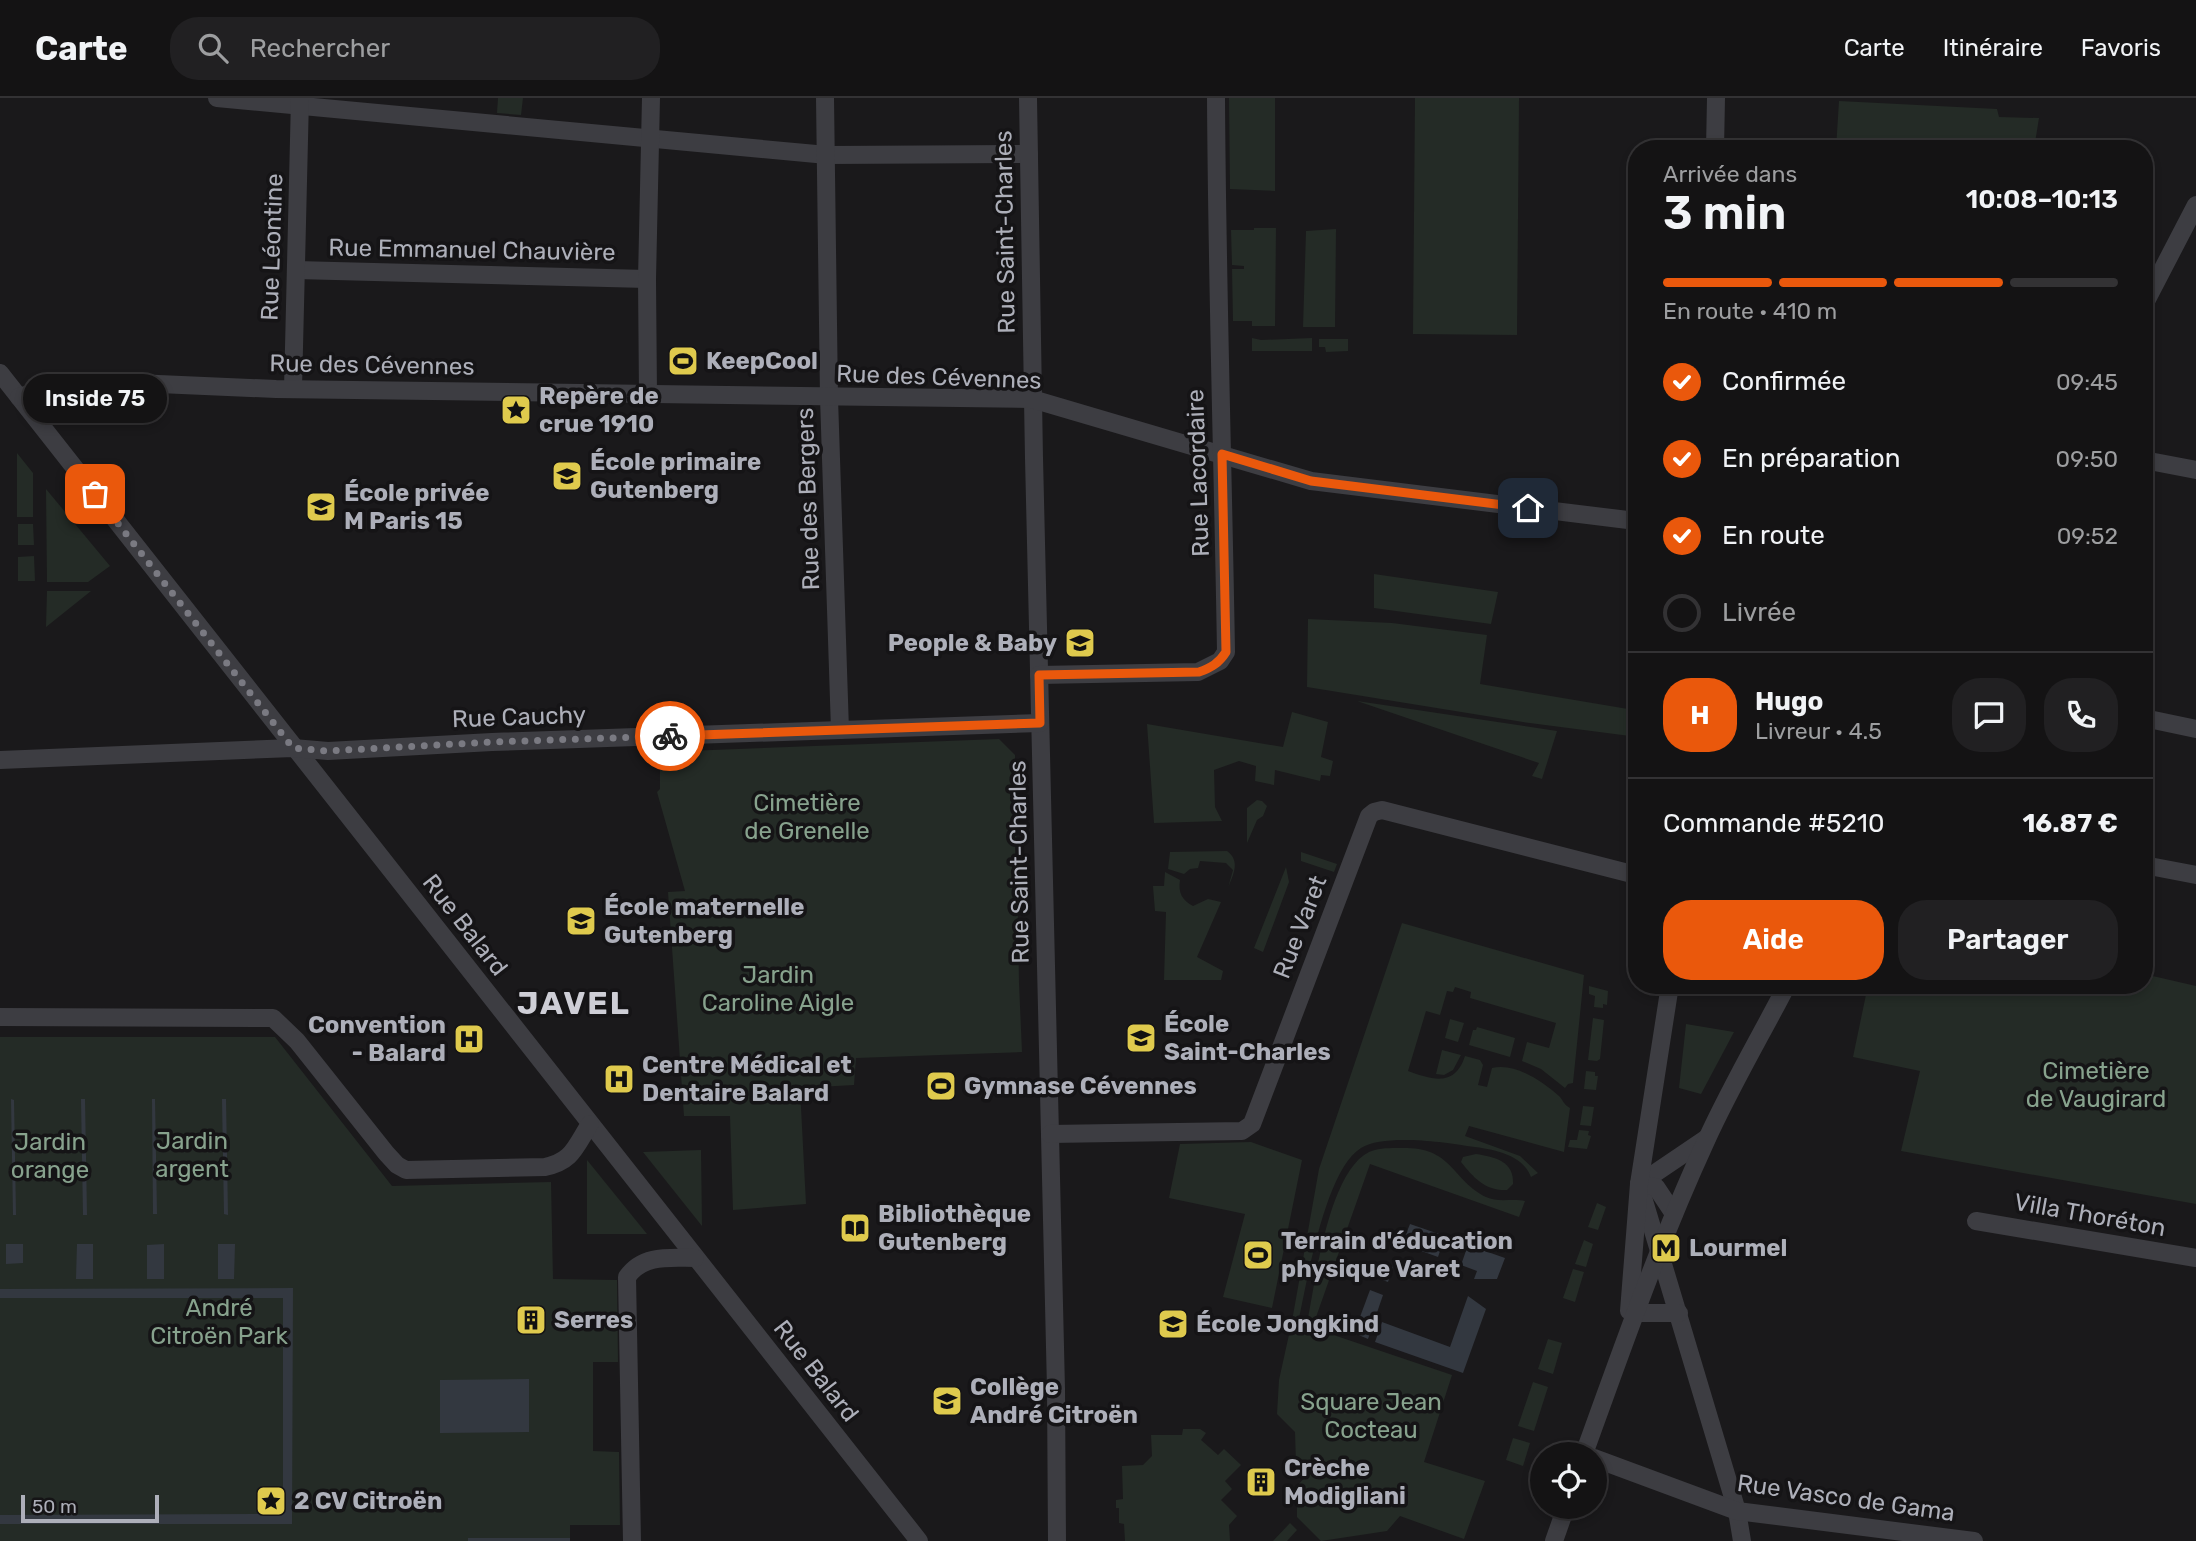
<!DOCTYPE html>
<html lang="fr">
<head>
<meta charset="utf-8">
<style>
  body { margin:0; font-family:Rubik,sans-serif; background:#212022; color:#f1f3f6; height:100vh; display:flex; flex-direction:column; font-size:26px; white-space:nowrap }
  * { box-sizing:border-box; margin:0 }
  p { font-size:23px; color:#9d9ea0 }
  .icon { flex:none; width:38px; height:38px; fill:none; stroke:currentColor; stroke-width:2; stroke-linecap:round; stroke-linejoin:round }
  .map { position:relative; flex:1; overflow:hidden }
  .sheet { position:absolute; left:1628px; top:42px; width:525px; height:854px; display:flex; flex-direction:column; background:#141314; border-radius:28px; box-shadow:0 4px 10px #0003,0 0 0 2px #333234 }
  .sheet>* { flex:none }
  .tools { position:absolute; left:1530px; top:1344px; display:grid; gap:14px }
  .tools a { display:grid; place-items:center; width:77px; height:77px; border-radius:50%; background:#141314; box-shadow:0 4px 10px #0003,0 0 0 2px #333234; font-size:35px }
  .scale { position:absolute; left:21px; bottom:18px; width:138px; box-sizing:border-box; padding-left:7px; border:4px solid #adafb9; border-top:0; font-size:19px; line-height:24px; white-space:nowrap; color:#adafb9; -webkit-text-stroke:5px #151416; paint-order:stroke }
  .pin { position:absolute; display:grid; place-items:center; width:60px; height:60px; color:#fff; margin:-30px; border-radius:14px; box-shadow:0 4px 10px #0006 }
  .courier { position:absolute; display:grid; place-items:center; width:70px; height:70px; margin:-35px; border:5px solid #ea580c; border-radius:50%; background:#fff; color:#222; box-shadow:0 2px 9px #0007 }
  .bubble { position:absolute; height:49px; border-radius:24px; background:#141314; box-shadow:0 4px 10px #0003,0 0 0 2px #333234; font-size:23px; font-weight:600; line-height:49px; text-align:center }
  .head em { font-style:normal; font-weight:600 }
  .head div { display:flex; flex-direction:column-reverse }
  .head { display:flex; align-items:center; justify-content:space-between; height:119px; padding:0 35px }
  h1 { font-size:46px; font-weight:600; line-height:52px }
  .bar { display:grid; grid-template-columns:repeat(4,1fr); gap:10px 7px; align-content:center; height:84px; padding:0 35px }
  .bar i { height:9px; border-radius:5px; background:#333234 }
  .bar .current { background:#ea580c }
  .bar p { grid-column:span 4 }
  .line { display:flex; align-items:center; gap:18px; padding:0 35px; border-top:2px solid #333234 }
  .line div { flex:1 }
  .round { display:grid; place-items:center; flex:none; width:74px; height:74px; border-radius:28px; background:#212022 }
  ol { padding:0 35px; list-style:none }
  li { display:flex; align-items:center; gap:21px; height:77px }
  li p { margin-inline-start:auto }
  li .icon { padding:7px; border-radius:50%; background:#ea580c; color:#fff; stroke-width:4 }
  li:last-child { color:#9d9ea0 }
  li i { width:38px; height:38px; border:4px solid #333234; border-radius:50% }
  .cta { display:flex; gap:14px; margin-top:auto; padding:14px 35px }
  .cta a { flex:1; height:80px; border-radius:28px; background:#ea580c; color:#fff; font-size:28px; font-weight:600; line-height:80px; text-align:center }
  .cta a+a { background:#212022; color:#f1f3f6 }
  header { display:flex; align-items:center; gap:42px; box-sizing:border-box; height:98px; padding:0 35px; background:#141314; border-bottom:2px solid #333234 }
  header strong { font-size:33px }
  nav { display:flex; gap:38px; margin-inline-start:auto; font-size:24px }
  .search { width:490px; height:63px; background:#212022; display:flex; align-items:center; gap:18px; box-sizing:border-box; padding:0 24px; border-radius:28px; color:#9d9ea0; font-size:26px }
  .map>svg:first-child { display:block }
</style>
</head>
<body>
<header>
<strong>Carte</strong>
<div class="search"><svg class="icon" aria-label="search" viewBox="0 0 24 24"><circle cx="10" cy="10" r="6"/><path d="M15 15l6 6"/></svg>Rechercher</div>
<nav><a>Carte</a><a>Itinéraire</a><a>Favoris</a></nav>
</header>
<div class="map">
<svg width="2196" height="1443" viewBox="0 0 2196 1443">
  <rect width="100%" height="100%" fill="#1a191b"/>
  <g fill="#242b26">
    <polygon points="498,0 523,0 521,17 497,15"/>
    <polygon points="1229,0 1275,0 1275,93 1230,91"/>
    <polygon points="1415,0 1519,0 1517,237 1413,236"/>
    <polygon points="1839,3 1997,11 1999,19 2039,20 2034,51 1836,51"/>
    <polygon points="1254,130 1276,130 1275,228 1252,228 1252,223 1233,223 1232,171 1244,171 1244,168 1232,167 1231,132 1254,132"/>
    <polygon points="1336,131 1335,229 1303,229 1306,133"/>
    <polygon points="1252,240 1261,242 1312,240 1312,253 1252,253"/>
    <polygon points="1319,241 1348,241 1348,253 1326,254 1325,249 1319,249"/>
    <polygon points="17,355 33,375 33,419 17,419"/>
    <polygon points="46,391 110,468 88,484 47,484"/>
    <polygon points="18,426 33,426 34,447 18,447"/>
    <polygon points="34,458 35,483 18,483 18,459"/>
    <polygon points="1374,476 1498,494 1491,526 1374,510"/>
    <polygon points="47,493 91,493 46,529"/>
    <polygon points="1308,521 1392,525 1487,537 1480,586 1634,612 1630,638 1523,624 1307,589"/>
    <polygon points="1357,603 1557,633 1542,681 1532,678 1539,665"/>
    <polygon points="1292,614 1328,624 1321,659 1333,663 1330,678 1321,677 1320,683 1275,672 1274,687 1255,683 1256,668 1239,663 1214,672 1215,709 1222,723 1154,725 1147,626 1283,649"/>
    <polygon points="999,641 1015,657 1019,885 1022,954 856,960 854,987 800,990 806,1106 733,1112 730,1018 684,1018 668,794 685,793 657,694 660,691 660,654"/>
    <polygon points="1257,702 1262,703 1267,708 1263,718 1257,722 1247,745 1247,710"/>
    <path d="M1227,753C1241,763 1233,777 1228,790L1233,772L1226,765L1200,763L1198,770L1190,771L1184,776L1168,771L1170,754Z"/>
    <polygon points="1301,754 1337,766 1334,774 1301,763"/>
    <polygon points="1286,769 1289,784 1263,854 1254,850"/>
    <path d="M1165,774L1180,782C1178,795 1182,802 1193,808L1208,801L1221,804L1197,859L1223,873L1221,882H1164L1166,814L1155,813L1153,788H1164Z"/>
    <path d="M1402,825L1584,877L1573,985L1568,986L1565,990L1541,971L1522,963L1527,944L1549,950L1556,925L1470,900L1471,894L1455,889L1453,894L1447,893L1440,917L1426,913L1408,973C1433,982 1455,989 1465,958L1480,962L1483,967L1478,987L1487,989L1492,970C1515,964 1543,984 1559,998C1564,1003 1563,1006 1570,1010L1564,1054L1469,1028L1465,1038L1520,1058L1538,1075L1531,1079C1522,1055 1491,1051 1467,1048C1443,1044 1383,1036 1361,1050C1325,1072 1307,1184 1298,1225L1452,1277L1424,1364L1485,1383L1464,1441L1400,1418L1387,1433L1321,1443L1297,1419V1388L1307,1377L1296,1366L1295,1334L1277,1316L1279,1282L1292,1223L1319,1071Z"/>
    <polygon points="2144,876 2196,888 2196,1106 1901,1053 1920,973 1853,959 1868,887 2144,887"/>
    <polygon points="1589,888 1608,893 1607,907 1603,906 1603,910 1594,909 1595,898 1589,896"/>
    <polygon points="1593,920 1604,922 1600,961 1597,963 1588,962"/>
    <polygon points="1450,921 1464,925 1458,944 1445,940"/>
    <polygon points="1686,926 1734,934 1701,996 1679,990"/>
    <polygon points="1477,929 1515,940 1510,959 1469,947 1473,932 1476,932"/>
    <polygon points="0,939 275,939 392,1088 551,1084 553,1181 617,1182 618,1264 593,1264 593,1353 619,1354 620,1427 570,1427 570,1443 0,1443"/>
    <polygon points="1442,952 1461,957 1453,972 1444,977 1436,976"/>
    <polygon points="1586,973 1595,974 1595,978 1598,978 1596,992 1584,991"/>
    <polygon points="1583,1008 1594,1009 1591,1028 1580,1027"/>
    <polygon points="1579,1032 1589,1033 1588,1037 1591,1038 1587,1051 1568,1049 1570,1042 1577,1042"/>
    <polygon points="1251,1044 1302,1062 1272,1210 1223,1199 1245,1116 1169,1100 1180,1046"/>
    <path d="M1407,1050C1453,1051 1453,1083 1486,1099C1498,1105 1513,1100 1525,1103L1519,1119L1370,1066L1315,1222L1308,1220C1316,1179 1329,1074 1369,1054C1379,1049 1395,1050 1407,1050Z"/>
    <polygon points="701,1052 702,1128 643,1054"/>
    <path d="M1476,1056C1495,1059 1514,1063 1513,1086L1507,1092C1485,1093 1474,1080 1461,1064L1463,1059Z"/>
    <polygon points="587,1062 647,1136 587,1136"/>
    <polygon points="1597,1105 1606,1109 1598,1132 1588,1129"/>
    <polygon points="1584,1142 1593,1146 1586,1169 1575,1166"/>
    <polygon points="1573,1171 1584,1174 1575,1204 1563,1200"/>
    <polygon points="1548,1241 1562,1245 1553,1276 1538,1271"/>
    <polygon points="1533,1284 1548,1289 1534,1333 1518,1328"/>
    <polygon points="1183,1331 1200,1331 1206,1335 1201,1342 1218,1357 1224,1351 1241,1367 1225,1383 1232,1391 1221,1402 1237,1418 1229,1427 1230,1443 1125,1443 1124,1426 1119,1425 1119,1410 1116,1410 1116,1402 1123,1401 1122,1368 1143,1367 1152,1358 1151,1337 1182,1337"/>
    <polygon points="1513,1340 1530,1345 1523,1368 1506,1362"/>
    <polygon points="1290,1425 1297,1432 1287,1443 1273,1443"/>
  </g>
  <g fill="#333840">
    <polygon points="11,1001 14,1002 16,1117 13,1117"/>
    <polygon points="81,1001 85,1001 87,1117 83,1117"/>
    <polygon points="152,1001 155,1001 157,1116 153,1116"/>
    <polygon points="222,1001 226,1001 228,1117 224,1116"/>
    <polygon points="1410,1126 1445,1138 1438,1159 1402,1146"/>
    <polygon points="6,1146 23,1146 23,1165 6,1166"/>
    <polygon points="77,1146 93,1146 93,1181 76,1181"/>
    <polygon points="164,1146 164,1181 147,1181 147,1147"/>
    <polygon points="218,1146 235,1146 234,1181 218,1181"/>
    <polygon points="1468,1147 1505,1160 1497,1181 1474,1181 1477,1173 1461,1167"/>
    <polygon points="1380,1164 1393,1169 1388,1184 1374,1179"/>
    <polygon points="293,1190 292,1426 0,1426 0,1417 283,1416 283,1200 0,1200 0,1191"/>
    <polygon points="1370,1192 1383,1197 1368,1241 1354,1235"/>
    <polygon points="1468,1198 1486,1211 1463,1275 1375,1244 1382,1224 1450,1249"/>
    <polygon points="529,1281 529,1334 440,1335 440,1282"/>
    <rect x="468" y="1440" width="102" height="3"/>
  </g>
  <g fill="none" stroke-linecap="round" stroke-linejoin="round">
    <g stroke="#3d3d42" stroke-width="18">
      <polyline points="217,0 827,57 1029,56"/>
      <polyline points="825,0 829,300 840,632"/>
      <polyline points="1028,0 1034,360 1056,1291 1057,1443"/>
      <polyline points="1715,51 1716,0"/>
      <polyline points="296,172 647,181"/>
      <polyline points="2144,207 2196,107"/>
      <polyline points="0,275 919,1443"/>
      <polyline points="293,291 300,0"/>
      <polyline points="648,297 647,181 651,0"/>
      <polyline points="19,299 68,285 90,283 276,291 1032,301 1311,383 1636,423"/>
      <polyline points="2144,362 2196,372"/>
      <path d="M1039,577L1198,574L1220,563L1226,554C1223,369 1217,185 1216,0"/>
      <polyline points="2144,620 2196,631"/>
      <polyline points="0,662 293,650 328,653 492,644 1040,625"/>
      <polyline points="2144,767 2196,777"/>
      <path d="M0,919L273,920L297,943L386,1055L397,1067L406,1072L545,1069C573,1063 575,1049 590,1026"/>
      <polyline points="1050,1036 1242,1033 1252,1026 1369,718 1374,714 1382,712 1636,777"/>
      <polyline points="1639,1086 1737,1413 1742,1443"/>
      <polyline points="1639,1086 1707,1040"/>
      <polyline points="1639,1086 1656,1089 1674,1116"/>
      <polyline points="1976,1123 2196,1160"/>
      <polyline points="1629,1213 1639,1086 1670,887"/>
      <polyline points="1635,1215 1679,1215"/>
      <path d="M1584,1356C1622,1251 1659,1145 1706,1043C1730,990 1760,939 1787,887"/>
      <polyline points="1594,1360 1737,1413 1974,1443"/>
      <path d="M632,1443L627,1179C643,1156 670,1160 695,1160"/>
      <polyline points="1554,1443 1566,1409"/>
    </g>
  </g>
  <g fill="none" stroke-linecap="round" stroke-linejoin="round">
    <polyline stroke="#7a7a82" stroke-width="7" stroke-dasharray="0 12.6" points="95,396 293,650 328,653 492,644 670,638"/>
    <path stroke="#ea580c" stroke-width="9" d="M670,638L1040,625L1039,577L1199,574C1211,570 1219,565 1226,554L1222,356L1311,383L1528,410"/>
  </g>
  <defs>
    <g id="stadium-square" transform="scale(1.575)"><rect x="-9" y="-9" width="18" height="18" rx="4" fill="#dfca4d" stroke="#151416"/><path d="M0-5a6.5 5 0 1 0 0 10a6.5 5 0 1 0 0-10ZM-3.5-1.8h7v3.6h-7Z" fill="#111"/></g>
    <g id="sight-square" transform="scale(1.575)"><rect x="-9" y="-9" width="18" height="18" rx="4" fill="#dfca4d" stroke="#151416"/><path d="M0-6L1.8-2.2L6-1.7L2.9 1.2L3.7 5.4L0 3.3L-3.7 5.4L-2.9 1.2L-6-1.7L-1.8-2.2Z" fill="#111"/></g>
    <g id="school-square" transform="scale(1.575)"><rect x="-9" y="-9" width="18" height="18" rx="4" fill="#dfca4d" stroke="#151416"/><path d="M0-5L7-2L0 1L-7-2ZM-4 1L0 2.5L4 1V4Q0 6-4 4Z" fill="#111"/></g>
    <g id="hospital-square" transform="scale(1.575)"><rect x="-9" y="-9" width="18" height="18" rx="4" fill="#dfca4d" stroke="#151416"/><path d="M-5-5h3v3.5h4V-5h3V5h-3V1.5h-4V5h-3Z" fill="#111"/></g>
    <g id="library-square" transform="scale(1.575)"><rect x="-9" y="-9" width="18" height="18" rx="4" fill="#dfca4d" stroke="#151416"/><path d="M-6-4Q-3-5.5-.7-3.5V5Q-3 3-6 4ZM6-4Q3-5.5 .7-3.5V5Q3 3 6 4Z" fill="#111"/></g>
    <g id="metro-square" transform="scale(1.575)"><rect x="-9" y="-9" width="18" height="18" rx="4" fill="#dfca4d" stroke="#151416"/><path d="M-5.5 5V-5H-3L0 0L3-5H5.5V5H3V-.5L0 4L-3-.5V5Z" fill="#111"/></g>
    <g id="building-square" transform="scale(1.575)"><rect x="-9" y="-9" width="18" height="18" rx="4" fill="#dfca4d" stroke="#151416"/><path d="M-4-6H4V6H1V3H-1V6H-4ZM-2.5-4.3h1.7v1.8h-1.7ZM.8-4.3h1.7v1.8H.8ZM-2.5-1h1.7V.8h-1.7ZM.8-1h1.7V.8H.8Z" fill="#111"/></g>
  </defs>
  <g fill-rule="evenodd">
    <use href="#stadium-square" x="683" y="263"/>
    <use href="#sight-square" x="516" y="312"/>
    <use href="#school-square" x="567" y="378"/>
    <use href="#school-square" x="321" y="409"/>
    <use href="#school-square" x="1080" y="545"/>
    <use href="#school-square" x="581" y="823"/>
    <use href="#school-square" x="1141" y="940"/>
    <use href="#hospital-square" x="469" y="941"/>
    <use href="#hospital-square" x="619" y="981"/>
    <use href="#stadium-square" x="941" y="988"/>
    <use href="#library-square" x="855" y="1130"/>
    <use href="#metro-square" x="1666" y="1150"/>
    <use href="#stadium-square" x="1258" y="1157"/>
    <use href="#building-square" x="531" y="1222"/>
    <use href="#school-square" x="1173" y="1226"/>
    <use href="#school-square" x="947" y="1303"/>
    <use href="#building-square" x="1261" y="1384"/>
    <use href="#sight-square" x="271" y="1403"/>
  </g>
  <g text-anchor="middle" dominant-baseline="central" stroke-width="7" stroke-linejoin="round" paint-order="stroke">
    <g font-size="24" fill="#adafb9" stroke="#151416">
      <text transform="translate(1005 134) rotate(-91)">Rue Saint-Charles</text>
      <text transform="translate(272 149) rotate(-88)">Rue Léontine</text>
      <text transform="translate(472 152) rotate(1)">Rue Emmanuel Chauvière</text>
      <text transform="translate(372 267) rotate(1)">Rue des Cévennes</text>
      <text transform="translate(939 279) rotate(2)">Rue des Cévennes</text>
      <text transform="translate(1198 375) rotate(-92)">Rue Lacordaire</text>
      <text transform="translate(808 401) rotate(-92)">Rue des Bergers</text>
      <text transform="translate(519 619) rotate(-2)">Rue Cauchy</text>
      <text transform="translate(1019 764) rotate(-91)">Rue Saint-Charles</text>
      <text transform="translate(465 827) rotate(52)">Rue Balard</text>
      <text transform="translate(1300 829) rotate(-69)">Rue Varet</text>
      <text transform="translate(2090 1117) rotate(10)">Villa Thoréton</text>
      <text transform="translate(816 1273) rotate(52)">Rue Balard</text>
      <text transform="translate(1846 1400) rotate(8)">Rue Vasco de Gama</text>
    </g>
    <g font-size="24" font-weight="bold" fill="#adafb9" stroke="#151416" text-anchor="start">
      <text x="706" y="263">KeepCool</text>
      <text x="539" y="298">Repère de<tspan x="539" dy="28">crue 1910</tspan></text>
      <text x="590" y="364">École primaire<tspan x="590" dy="28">Gutenberg</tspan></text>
      <text x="344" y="395">École privée<tspan x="344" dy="28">M Paris 15</tspan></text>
      <text x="1057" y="545" text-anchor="end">People &amp; Baby</text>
      <text x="604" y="809">École maternelle<tspan x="604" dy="28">Gutenberg</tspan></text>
      <text x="1164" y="926">École<tspan x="1164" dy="28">Saint-Charles</tspan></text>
      <text x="446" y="927" text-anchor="end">Convention<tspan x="446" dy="28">- Balard</tspan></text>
      <text x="642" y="967">Centre Médical et<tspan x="642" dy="28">Dentaire Balard</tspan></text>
      <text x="964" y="988">Gymnase Cévennes</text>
      <text x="878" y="1116">Bibliothèque<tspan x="878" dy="28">Gutenberg</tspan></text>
      <text x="1281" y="1143">Terrain d'éducation<tspan x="1281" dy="28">physique Varet</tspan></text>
      <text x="1689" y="1150">Lourmel</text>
      <text x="554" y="1222">Serres</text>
      <text x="1196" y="1226">École Jongkind</text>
      <text x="970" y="1289">Collège<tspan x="970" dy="28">André Citroën</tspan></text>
      <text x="1284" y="1370">Crèche<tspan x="1284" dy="28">Modigliani</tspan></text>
      <text x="294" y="1403">2 CV Citroën</text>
    </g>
    <g font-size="24" fill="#87a28d" stroke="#151416">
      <text x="807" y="705">Cimetière<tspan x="807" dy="28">de Grenelle</tspan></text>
      <text x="778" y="877">Jardin<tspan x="778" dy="28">Caroline Aigle</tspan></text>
      <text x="2096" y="973">Cimetière<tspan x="2096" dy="28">de Vaugirard</tspan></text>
      <text x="192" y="1043">Jardin<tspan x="192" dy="28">argent</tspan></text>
      <text x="50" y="1044">Jardin<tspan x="50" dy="28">orange</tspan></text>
      <text x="219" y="1210">André<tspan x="219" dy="28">Citroën Park</tspan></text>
      <text x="1371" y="1304">Square Jean<tspan x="1371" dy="28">Cocteau</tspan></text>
    </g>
    <g font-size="32" font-weight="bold" letter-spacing="2" fill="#ceced6" stroke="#151416">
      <text x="574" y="905">JAVEL</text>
    </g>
  </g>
</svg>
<div class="tools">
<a><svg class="icon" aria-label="locate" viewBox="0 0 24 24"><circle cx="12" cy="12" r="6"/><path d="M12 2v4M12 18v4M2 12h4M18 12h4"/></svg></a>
</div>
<div class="scale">50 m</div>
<div class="pin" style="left:95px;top:396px;background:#ea580c"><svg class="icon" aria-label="bag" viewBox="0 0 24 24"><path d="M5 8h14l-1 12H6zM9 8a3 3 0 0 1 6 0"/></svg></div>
<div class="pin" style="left:1528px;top:410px;background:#1f2937"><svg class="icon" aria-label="home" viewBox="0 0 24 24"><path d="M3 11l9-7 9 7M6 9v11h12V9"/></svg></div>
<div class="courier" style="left:670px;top:638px"><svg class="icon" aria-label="bike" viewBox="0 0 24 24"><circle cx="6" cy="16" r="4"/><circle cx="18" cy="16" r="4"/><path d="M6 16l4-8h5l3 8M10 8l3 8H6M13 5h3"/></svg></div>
<div class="bubble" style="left:23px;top:276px;width:144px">Inside 75</div>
<section class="sheet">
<div class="head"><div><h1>3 min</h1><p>Arrivée dans</p></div><em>10:08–10:13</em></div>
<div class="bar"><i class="current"></i><i class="current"></i><i class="current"></i><i></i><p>En route · 410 m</p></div>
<ol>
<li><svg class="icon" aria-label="check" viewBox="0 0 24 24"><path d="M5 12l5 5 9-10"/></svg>Confirmée<p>09:45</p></li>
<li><svg class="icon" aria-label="check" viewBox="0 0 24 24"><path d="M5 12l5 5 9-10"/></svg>En préparation<p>09:50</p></li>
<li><svg class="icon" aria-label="check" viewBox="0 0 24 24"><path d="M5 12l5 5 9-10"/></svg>En route<p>09:52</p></li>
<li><i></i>Livrée</li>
</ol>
<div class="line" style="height:126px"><b class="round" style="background:#ea580c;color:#fff">H</b><div><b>Hugo</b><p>Livreur · 4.5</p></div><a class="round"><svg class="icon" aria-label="chat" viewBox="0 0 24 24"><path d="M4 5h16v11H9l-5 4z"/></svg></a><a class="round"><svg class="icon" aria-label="phone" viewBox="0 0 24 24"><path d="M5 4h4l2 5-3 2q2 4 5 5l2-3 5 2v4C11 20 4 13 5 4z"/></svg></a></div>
<div class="line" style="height:91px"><div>Commande #5210</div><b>16.87 €</b></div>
<div class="cta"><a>Aide</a><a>Partager</a></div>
</section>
</div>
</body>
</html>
